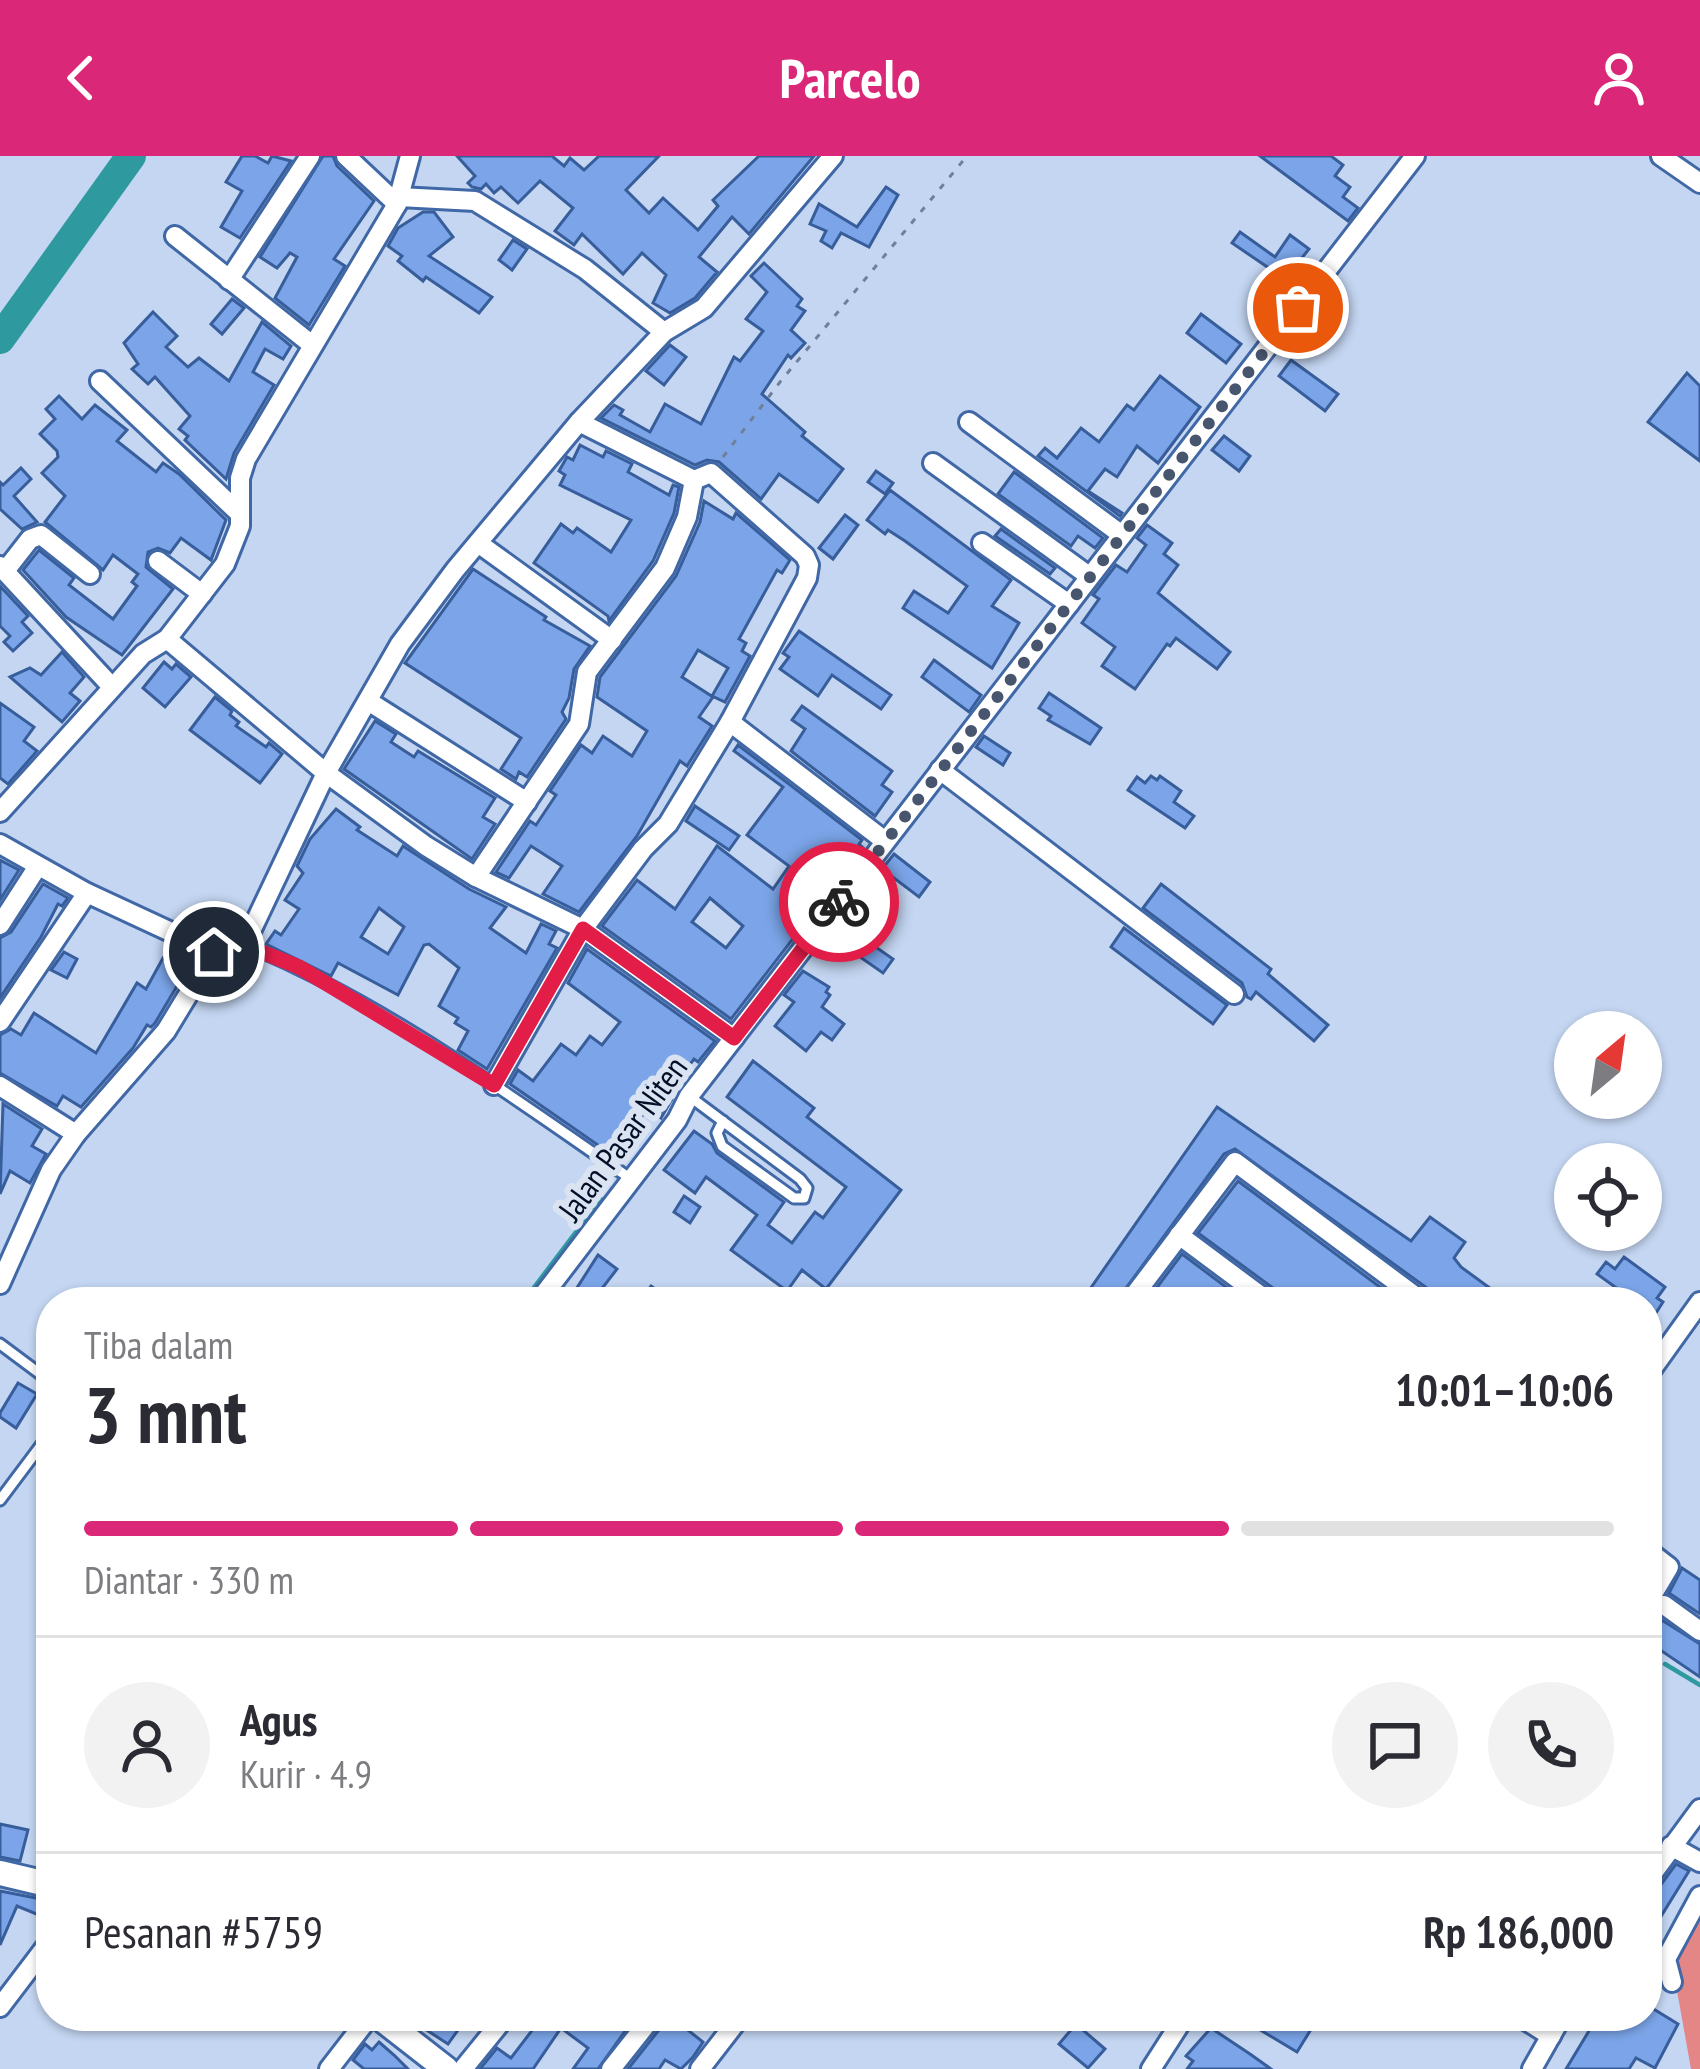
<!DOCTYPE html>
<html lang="id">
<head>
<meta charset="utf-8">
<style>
  body { margin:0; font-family:"PT Sans Narrow",sans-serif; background:#f2f2f3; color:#2b2b33; height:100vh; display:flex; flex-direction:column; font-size:45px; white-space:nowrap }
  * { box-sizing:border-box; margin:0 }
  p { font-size:39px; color:#7c7c81 }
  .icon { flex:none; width:66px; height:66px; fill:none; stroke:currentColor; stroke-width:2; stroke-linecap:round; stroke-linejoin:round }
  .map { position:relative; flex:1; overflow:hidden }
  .drawer { position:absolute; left:36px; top:1131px; width:1626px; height:744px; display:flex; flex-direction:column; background:#fff; border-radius:48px; box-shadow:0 3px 9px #0004 }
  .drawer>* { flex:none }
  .needle { width:78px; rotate:29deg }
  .controls { position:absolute; left:1554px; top:855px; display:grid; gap:24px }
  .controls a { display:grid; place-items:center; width:108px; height:108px; border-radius:50%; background:#fff; box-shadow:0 3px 9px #0004; font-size:60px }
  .pin { position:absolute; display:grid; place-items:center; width:102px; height:102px; color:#fff; margin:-51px; border:6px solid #fff; border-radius:50%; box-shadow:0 3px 12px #0007 }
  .courier { position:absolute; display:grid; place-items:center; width:120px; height:120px; margin:-60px; border:9px solid #e11d48; border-radius:50%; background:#fff; color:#222; box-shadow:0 3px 15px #0007 }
  .summary em { font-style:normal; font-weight:600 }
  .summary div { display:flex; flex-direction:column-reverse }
  .summary { display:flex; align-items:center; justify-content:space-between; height:204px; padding:0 48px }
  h1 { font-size:78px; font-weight:600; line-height:90px }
  .bar { display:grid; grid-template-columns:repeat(4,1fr); gap:18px 12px; align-content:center; height:144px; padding:0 48px }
  .bar i { height:15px; border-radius:9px; background:#e1e1e2 }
  .bar .on { background:#db2777 }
  .bar p { grid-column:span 4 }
  .line { display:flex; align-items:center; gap:30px; padding:0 48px; border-top:3px solid #e1e1e2 }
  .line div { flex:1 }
  .round { display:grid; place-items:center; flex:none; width:126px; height:126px; border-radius:63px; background:#f2f2f3 }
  header { display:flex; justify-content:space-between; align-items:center; height:156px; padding:0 48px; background:#db2777; color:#fff; font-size:54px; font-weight:600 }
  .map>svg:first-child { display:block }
</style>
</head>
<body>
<header><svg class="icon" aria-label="back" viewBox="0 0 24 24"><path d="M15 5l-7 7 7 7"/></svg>Parcelo<svg class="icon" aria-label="person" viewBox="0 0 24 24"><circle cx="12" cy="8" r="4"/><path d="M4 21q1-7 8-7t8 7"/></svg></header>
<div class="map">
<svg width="1700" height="1913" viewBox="0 0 1700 1913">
  <rect width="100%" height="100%" fill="#c4d6f2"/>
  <polygon fill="#e48586" points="1700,1746 1700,1913 1691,1913 1671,1801"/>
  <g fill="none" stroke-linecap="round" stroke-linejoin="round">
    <g stroke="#2e999e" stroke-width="4.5">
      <polyline points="523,1146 601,1043"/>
      <polyline points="1665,1508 1700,1529"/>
      <polyline points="0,1836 51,1768"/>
    </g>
    <polyline stroke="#2e999e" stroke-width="30" points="0,183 131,0"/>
  </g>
  <g fill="#7ba5e8" stroke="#375d9b" stroke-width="3" fill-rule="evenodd">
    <polygon points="242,0 255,0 268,7 272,0 291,5 240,82 221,71 242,35 226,26"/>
    <polygon points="323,0 333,0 337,10 374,45 334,103 345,110 309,169 275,142 297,101 290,97 277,112 260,101"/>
    <polygon points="457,0 552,0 564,10 570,2 584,14 599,0 659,0 626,34 649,57 663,42 698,74 718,50 713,44 759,0 814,0 749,78 732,61 699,101 717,116 695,142 670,157 653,147 666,119 642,97 623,118 582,78 574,89 555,75 573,52 540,25 518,47 501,31 494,37 486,28 481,33 472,31 468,27 475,20"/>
    <polygon points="1260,0 1331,0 1343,9 1335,20 1350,31 1343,41 1358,52 1348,65"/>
    <polygon points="886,31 898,39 869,91 841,77 832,92 821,85 826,75 810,68 819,48 857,71"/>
    <polygon points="423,56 434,56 453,81 429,100 492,141 479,157 426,121 423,125 398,105 402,100 388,90 398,72"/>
    <polygon points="1240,76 1275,101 1290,79 1309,93 1285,123 1232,87"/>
    <polygon points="513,84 527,93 512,114 499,104"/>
    <polygon points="764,107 802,143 797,150 805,155 791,174 805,187 791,202 788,199 762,238 805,276 802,280 843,313 818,346 779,318 761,343 719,306 707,304 695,309 601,262 614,249 623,254 620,259 650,276 665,248 701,268 734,201 740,205 763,175 746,163 767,136 751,120"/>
    <polygon points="232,143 244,152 222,178 211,168"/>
    <polygon points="153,156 177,180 166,191 188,211 199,202 229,225 262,166 291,190 283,203 265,193 253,216 274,229 234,297 226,323 185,284 188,280 179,273 190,260 155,221 148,228 132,213 138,208 124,187"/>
    <polygon points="1201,158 1241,188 1226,207 1187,177"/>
    <polygon points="670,189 686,201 664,229 646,215"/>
    <polygon points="1291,204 1338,238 1325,255 1279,220"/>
    <polygon points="1687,217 1700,230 1700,305 1648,266"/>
    <polygon points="1160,220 1200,251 1158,307 1137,290 1117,321 1105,313 1088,335 1122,357 1120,360 1038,300 1045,292 1057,302 1081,272 1099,286 1127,249 1134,254"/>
    <polygon points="59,240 82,263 95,249 127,274 117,285 156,316 163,307 179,318 226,364 211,404 181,382 170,397 158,392 148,396 146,411 173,433 122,499 66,461 23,414 39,394 74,422 69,429 113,463 137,430 132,426 138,418 113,399 103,414 45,366 65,340 42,317 58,301 57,295 40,278 55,263 46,253"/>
    <polygon points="1224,280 1250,300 1239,315 1212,294"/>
    <polygon points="580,289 603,301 606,295 632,308 628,316 669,339 673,329 679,331 674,357 653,405 609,465 608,460 534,407 561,368 573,377 577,372 611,396 631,364 560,329 565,319 559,315 567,301 573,304"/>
    <polygon points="21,312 31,323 14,340 37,366 22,373 0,353 0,326 3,329"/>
    <polygon points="876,315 893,327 885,338 868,326"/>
    <polygon points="1014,316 1103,382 1095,392 1078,380 1071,390 998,338"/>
    <polygon points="890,334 1011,424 992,450 1019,467 992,512 903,452 914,435 948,457 967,430 905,385 888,374 885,378 867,364"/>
    <polygon points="704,345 733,363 736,357 790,404 782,417 777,414 739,483 746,487 742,495 750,500 725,546 712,540 728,512 698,494 682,521 713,541 699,561 712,570 687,610 680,605 637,680 579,756 543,738 562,710 531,690 509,722 496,716 530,665 536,669 556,639 550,635 581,589 592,597 603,580 632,600 647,575 597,541 600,521 676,420 700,366"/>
    <polygon points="845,359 858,369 833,403 819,392"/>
    <polygon points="1147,369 1172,387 1164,398 1178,409 1158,437 1230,496 1217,513 1176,482 1170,490 1167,488 1135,533 1102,510 1115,491 1082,467 1099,443 1093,439 1116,409 1127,416 1146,389 1137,382"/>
    <polygon points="1001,373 1055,412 1050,418 995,380"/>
    <polygon points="473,413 546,461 544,464 590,490 574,513 569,542 562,556 566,563 527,621 519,616 516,623 501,613 521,582 405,507"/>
    <polygon points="0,430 28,460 22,466 32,477 13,495 4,486 10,480 0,470"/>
    <polygon points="799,475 891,539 881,553 832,519 818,540 780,513 789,501 783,497"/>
    <polygon points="62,496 84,521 70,537 80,545 62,566 10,521 30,512 41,519"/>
    <polygon points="934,504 981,539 969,556 922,521"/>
    <polygon points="164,506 172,513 176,508 191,521 165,551 143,532"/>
    <polygon points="1049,537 1101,572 1090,588 1048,564 1051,560 1039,552"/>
    <polygon points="215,541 232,555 230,559 239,566 236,570 266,591 269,587 282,598 260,627 190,574"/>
    <polygon points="0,547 34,571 24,585 37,595 8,628 0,622"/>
    <polygon points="802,550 892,615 882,629 892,636 875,660 791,595 805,573 792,564"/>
    <polygon points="375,565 396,578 391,586 414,601 418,595 495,642 483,661 495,668 472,703 344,613"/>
    <polygon points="984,580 1010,597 1003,609 976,591"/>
    <path d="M738,589L862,684L859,688L863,692L836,727L832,724L800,769L802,771L731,863L602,770L637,724L675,753L717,690L773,733L789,710L747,679L783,631L734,595ZM710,742L743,770L726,792L692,766Z"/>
    <polygon points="1151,620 1157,624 1160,620 1181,635 1174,646 1194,660 1185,672 1128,634 1137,621 1145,627"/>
    <polygon points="695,650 739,680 729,694 686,665"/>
    <path d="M336,653L360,671L357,674L397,700L403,690L469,733L506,751L490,772L526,797L541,768L556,775L549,788L557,792L487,913L458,894L468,875L455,867L458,862L439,850L459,812L429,788L424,789L398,839L338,807L331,820L266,788L275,775L281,779L299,753L285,744L303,717L297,710L310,683ZM379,752L404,771L388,798L361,781Z"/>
    <polygon points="894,698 930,726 919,741 882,713"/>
    <polygon points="0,704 19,714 0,744"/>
    <polygon points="43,728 68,742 62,750 58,748 41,781 0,842 0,782 11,776"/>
    <polygon points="1161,728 1271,813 1268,818 1328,869 1314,885 1256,836 1251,843 1247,841 1242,827 1143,752"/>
    <polygon points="1124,772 1227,849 1213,868 1111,791"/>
    <polygon points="870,787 893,803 883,817 860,801"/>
    <polygon points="587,793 715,885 698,906 694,903 667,939 672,943 661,962 648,952 621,988 614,982 605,994 510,928 518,914 533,925 561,888 576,899 590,880 602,889 620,866 568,827"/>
    <polygon points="64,796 77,803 67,822 51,814"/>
    <polygon points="163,802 186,815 155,867 151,871 147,869 133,892 81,951 63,940 57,950 0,917 0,879 11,873 21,879 34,857 96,897 137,827 146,833"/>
    <polygon points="803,815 829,831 826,836 830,839 822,851 844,868 832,884 821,876 806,895 775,870 794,846 784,839"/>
    <polygon points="753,905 814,952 807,961 901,1034 826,1133 802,1114 787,1135 731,1094 757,1059 706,1021 695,1037 664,1014 694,975 712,988 717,997 784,1046 768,1069 792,1087 815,1056 823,1062 846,1031 727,941"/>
    <polygon points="3,948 42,973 32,990 46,998 30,1027 10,1015 0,1038"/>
    <polygon points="1217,951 1411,1085 1430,1061 1465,1086 1454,1102 1461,1111 1509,1146 1436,1146 1431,1135 1235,993 1224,998 1116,1146 1081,1146"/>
    <polygon points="1238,1025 1400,1146 1282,1146 1277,1135 1198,1077"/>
    <polygon points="684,1040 700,1051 690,1067 674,1056"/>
    <polygon points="1182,1098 1246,1146 1146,1146"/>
    <polygon points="598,1099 617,1113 600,1135 614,1146 583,1146 573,1138"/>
    <polygon points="1624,1101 1665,1131 1657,1142 1663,1146 1647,1171 1647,1146 1636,1146 1597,1118 1606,1106 1615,1113"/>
    <polygon points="651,1130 673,1146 639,1146"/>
    <polygon points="18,1227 37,1238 16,1272 0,1261 0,1257"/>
    <polygon points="1682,1412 1700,1424 1700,1458 1669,1437"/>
    <polygon points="1647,1463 1660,1463 1700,1488 1700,1521 1647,1485"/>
    <polygon points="0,1668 28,1674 20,1705 0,1701"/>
    <polygon points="1676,1708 1689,1715 1647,1783 1647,1738 1657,1734"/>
    <polygon points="0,1735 51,1745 51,1764 17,1750 0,1789"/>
    <polygon points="1647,1849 1678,1868 1655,1912 1636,1902 1629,1913 1566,1913 1598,1860 1647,1860"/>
    <polygon points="405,1860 468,1860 448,1888"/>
    <polygon points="543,1860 627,1860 633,1864 598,1913 573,1913 588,1892 561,1872 533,1913 480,1913 497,1892 511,1902"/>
    <polygon points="670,1860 703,1886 693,1901 681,1913 665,1904 659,1913 628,1913"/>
    <polygon points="1237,1860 1287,1860 1310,1875 1297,1896"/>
    <polygon points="1076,1868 1105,1893 1088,1912 1059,1888"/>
    <polygon points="1211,1872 1250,1898 1271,1913 1187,1913 1193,1905 1186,1900"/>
    <polygon points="379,1886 394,1899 408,1913 364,1913 353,1904 365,1888 372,1894"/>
  </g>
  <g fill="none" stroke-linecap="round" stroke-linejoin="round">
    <g stroke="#4168a6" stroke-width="15">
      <g id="lane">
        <path d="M247,790C385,847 509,939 631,1023"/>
        <polyline points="689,940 800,1023 807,1032 804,1042 794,1042 722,990 717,977 723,965"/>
        <polyline points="0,1188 51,1226"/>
        <polyline points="0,1344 51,1276"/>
      </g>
    </g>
    <g stroke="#4168a6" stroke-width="24">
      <g id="street">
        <polyline points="346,0 397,48"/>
        <polyline points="1661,0 1700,27"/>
        <polyline points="399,41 475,45 585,113 664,176"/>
        <polyline points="175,80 311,188"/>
        <polyline points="229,124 310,0"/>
        <polyline points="100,225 239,357"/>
        <polyline points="969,266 1122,379"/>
        <polyline points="933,307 1089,420"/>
        <polyline points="478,387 612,484"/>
        <polyline points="982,387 1069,448"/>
        <polyline points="158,405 202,438"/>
        <polyline points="0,410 112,531"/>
        <polyline points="5,415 30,383 41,379 90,418"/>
        <polyline points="167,483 326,617 426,690 476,721 583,773 734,882"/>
        <polyline points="368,545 527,646"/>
        <polyline points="730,566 885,685"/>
        <polyline points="940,614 1234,838"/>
        <polyline points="0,656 143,498 167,483 225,408 240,370 240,322 246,303 397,48 410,0"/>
        <polyline points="0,688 87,737 214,796 242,794 326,617 400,488 455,414 579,266 664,176 704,152 833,0"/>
        <polyline points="476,721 579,568 587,516 665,412 687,361 694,324"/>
        <polyline points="0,769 38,710"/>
        <polyline points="0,866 87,737"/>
        <polyline points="494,929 583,773 643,693 668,668 730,566 807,422 809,409 805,400 711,317 694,324 579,266"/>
        <polyline points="0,930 76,978"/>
        <polyline points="1179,1079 1269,1146"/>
        <polyline points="0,1128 51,1014 76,978 166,875 214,796"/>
        <polyline points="538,1146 677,964 689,940 1415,0"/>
        <polyline points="1129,1146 1235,1006 1423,1146"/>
        <polyline points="1647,1220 1700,1146"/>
        <polyline points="1647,1394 1669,1411 1647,1448"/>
        <polyline points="1647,1450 1664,1449 1700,1475"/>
        <polyline points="1671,1690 1700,1706"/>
        <polyline points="1647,1725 1700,1653"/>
        <polyline points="1672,1826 1666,1803 1700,1740"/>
        <polyline points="0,1851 51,1784"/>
        <polyline points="1519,1860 1551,1880"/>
        <polyline points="329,1913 370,1860"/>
        <polyline points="463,1913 506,1860"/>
        <polyline points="611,1913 653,1860"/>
        <polyline points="700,1913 741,1860"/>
        <polyline points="1151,1913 1185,1860"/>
        <polyline points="1532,1913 1562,1860"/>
      </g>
    </g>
    <g stroke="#4168a6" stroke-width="30">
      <g id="secondary">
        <polyline points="0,1717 51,1729"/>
        <polyline points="378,1860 446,1913"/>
      </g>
    </g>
    <polyline stroke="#70809a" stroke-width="3" stroke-dasharray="6 9" stroke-linecap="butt" points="723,301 780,226 967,0"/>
    <use href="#lane" stroke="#fff" stroke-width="9"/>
    <use href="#street" stroke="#fff" stroke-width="18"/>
    <use href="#secondary" stroke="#fff" stroke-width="24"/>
  </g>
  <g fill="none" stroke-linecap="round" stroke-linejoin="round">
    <polyline stroke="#47556e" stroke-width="12" stroke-dasharray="0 21.6" points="839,746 1298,152"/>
    <polyline stroke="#e11d48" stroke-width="15" points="214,796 242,794 247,790 299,811 494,929 583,773 734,882 839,746"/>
  </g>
  <g text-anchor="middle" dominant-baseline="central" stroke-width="12" stroke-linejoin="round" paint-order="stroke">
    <g font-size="33" fill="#030f27" stroke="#dae3f1">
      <text transform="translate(622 982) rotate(-54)">Jalan Pasar Niten</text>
    </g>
  </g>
</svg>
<div class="controls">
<a><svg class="needle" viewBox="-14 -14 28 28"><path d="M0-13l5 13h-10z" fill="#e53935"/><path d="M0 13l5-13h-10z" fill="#7c7c81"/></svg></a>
<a><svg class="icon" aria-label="locate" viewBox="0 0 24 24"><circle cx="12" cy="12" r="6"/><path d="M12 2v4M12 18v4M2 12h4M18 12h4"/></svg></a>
</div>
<div class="pin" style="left:1298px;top:152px;background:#ea580c"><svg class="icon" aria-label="bag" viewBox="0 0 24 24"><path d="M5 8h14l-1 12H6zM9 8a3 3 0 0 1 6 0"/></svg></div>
<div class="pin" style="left:214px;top:796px;background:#1f2937"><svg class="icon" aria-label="home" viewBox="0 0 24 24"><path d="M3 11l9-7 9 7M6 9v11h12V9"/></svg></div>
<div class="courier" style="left:839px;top:746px"><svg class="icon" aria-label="bike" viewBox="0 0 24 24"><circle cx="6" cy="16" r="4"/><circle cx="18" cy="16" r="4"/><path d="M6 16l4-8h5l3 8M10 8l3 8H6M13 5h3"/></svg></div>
<section class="drawer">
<div class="summary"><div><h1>3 mnt</h1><p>Tiba dalam</p></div><em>10:01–10:06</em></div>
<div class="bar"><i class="on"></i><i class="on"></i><i class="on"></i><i></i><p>Diantar · 330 m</p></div>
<div class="line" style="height:216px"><a class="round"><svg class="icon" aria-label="person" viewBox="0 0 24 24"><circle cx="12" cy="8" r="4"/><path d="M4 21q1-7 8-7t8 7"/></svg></a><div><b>Agus</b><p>Kurir · 4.9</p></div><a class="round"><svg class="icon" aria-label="chat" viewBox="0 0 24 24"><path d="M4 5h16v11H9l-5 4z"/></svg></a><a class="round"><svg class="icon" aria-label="phone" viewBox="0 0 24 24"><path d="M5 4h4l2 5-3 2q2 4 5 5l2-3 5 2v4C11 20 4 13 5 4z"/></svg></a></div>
<div class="line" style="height:156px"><div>Pesanan #5759</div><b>Rp 186,000</b></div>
</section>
</div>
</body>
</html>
